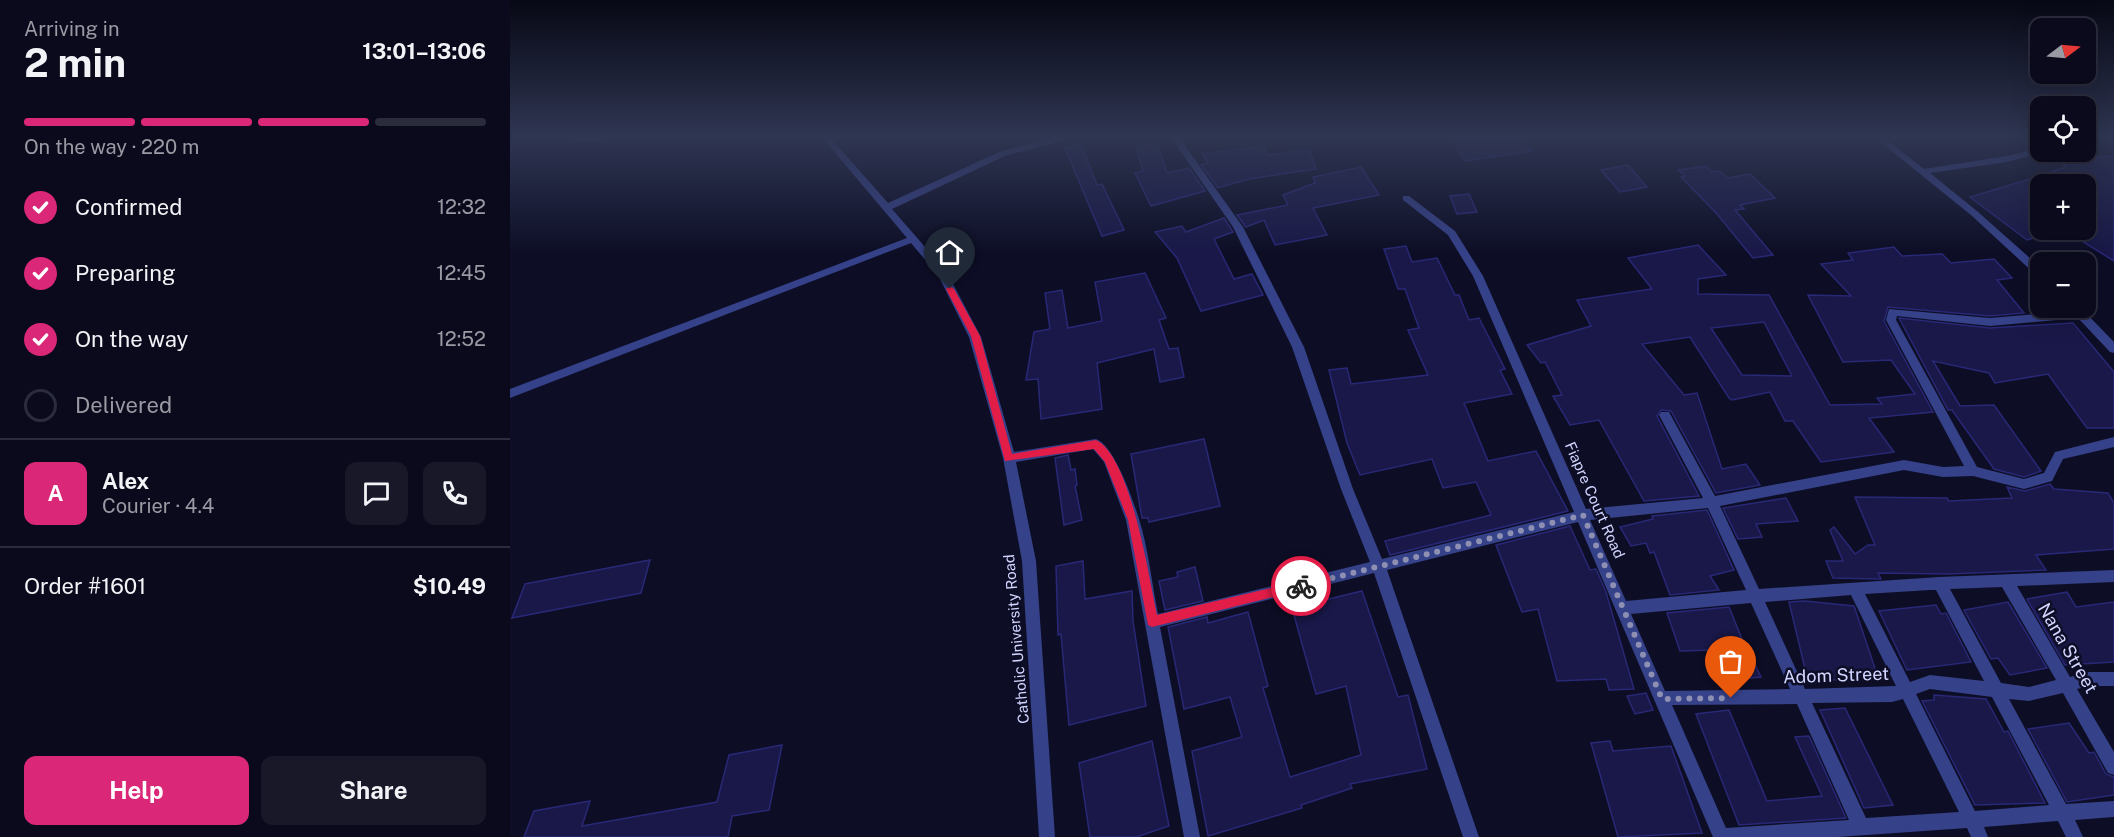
<!DOCTYPE html>
<html lang="en">
<head>
<meta charset="utf-8">
<style>
  body { margin:0; font-family:"Public Sans",sans-serif; background:#181829; color:#f1f3f6; height:100vh; display:flex; flex-direction:column; font-size:22px; white-space:nowrap }
  * { box-sizing:border-box; margin:0 }
  p { font-size:20px; color:#999aa3 }
  .icon { flex:none; width:33px; height:33px; fill:none; stroke:currentColor; stroke-width:2; stroke-linecap:round; stroke-linejoin:round }
  .map { position:relative; flex:1; overflow:hidden }
  .panel { display:flex; flex-direction:column; background:#0a0a1c; width:510px }
  .panel>* { flex:none }
  .needle { width:39px; rotate:74deg }
  .tools { position:absolute; left:1520px; top:18px; display:grid; gap:12px }
  .tools a { display:grid; place-items:center; width:66px; height:66px; border-radius:12px; background:#0a0a1c; box-shadow:0 6px 24px #0002,0 0 0 2px #2a2b3b; font-size:30px }
  .pin { position:absolute; display:grid; place-items:center; width:51px; height:51px; color:#fff; margin:-62px -26px; border-radius:50% 50% 50% 0; rotate:-45deg; box-shadow:0 0 6px #0007 }
  .pin .icon { rotate:45deg }
  .courier { position:absolute; display:grid; place-items:center; width:60px; height:60px; margin:-30px; border:4px solid #e11d48; border-radius:50%; background:#fff; color:#222; box-shadow:0 2px 8px #0007 }
  .overview em { font-style:normal; font-weight:700 }
  .overview div { display:flex; flex-direction:column-reverse }
  .overview { display:flex; align-items:center; justify-content:space-between; height:102px; padding:0 24px }
  h1 { font-size:39px; font-weight:700; line-height:45px }
  .bar { display:grid; grid-template-columns:repeat(4,1fr); gap:9px 6px; align-content:center; height:72px; padding:0 24px }
  .bar i { height:8px; border-radius:4px; background:#2a2b3b }
  .bar .active { background:#db2777 }
  .bar p { grid-column:span 4 }
  .line { display:flex; align-items:center; gap:15px; padding:0 24px; border-top:2px solid #2a2b3b }
  .line div { flex:1 }
  .round { display:grid; place-items:center; flex:none; width:63px; height:63px; border-radius:12px; background:#181829 }
  ol { padding:0 24px; list-style:none }
  li { display:flex; align-items:center; gap:18px; height:66px }
  li p { margin-inline-start:auto }
  li .icon { padding:6px; border-radius:50%; background:#db2777; color:#fff; stroke-width:4 }
  li:last-child { color:#999aa3 }
  li i { width:33px; height:33px; border:3px solid #2a2b3b; border-radius:50% }
  .cta { display:flex; gap:12px; margin-top:auto; padding:12px 24px }
  .cta a { flex:1; height:69px; border-radius:12px; background:#db2777; color:#fff; font-size:24px; font-weight:700; line-height:69px; text-align:center }
  .cta a+a { background:#181829; color:#f1f3f6 }
  main { display:flex; flex:1; min-height:0 }
  .map>svg:first-child { display:block }
</style>
</head>
<body>
<main>
<section class="panel">
<div class="overview"><div><h1>2 min</h1><p>Arriving in</p></div><em>13:01–13:06</em></div>
<div class="bar"><i class="active"></i><i class="active"></i><i class="active"></i><i></i><p>On the way · 220 m</p></div>
<ol>
<li><svg class="icon" aria-label="check" viewBox="0 0 24 24"><path d="M5 12l5 5 9-10"/></svg>Confirmed<p>12:32</p></li>
<li><svg class="icon" aria-label="check" viewBox="0 0 24 24"><path d="M5 12l5 5 9-10"/></svg>Preparing<p>12:45</p></li>
<li><svg class="icon" aria-label="check" viewBox="0 0 24 24"><path d="M5 12l5 5 9-10"/></svg>On the way<p>12:52</p></li>
<li><i></i>Delivered</li>
</ol>
<div class="line" style="height:108px"><b class="round" style="background:#db2777;color:#fff">A</b><div><b>Alex</b><p>Courier · 4.4</p></div><a class="round"><svg class="icon" aria-label="chat" viewBox="0 0 24 24"><path d="M4 5h16v11H9l-5 4z"/></svg></a><a class="round"><svg class="icon" aria-label="phone" viewBox="0 0 24 24"><path d="M5 4h4l2 5-3 2q2 4 5 5l2-3 5 2v4C11 20 4 13 5 4z"/></svg></a></div>
<div class="line" style="height:78px"><div>Order #1601</div><b>$10.49</b></div>
<div class="cta"><a>Help</a><a>Share</a></div>
</section>
<div class="map">
<svg width="1604" height="837" viewBox="0 0 1604 837">
  <rect width="100%" height="100%" fill="#0d0e26"/>
  <g fill="#191848" stroke="#292876" stroke-width="1.5" fill-rule="evenodd">
    <polygon points="939,136 1011,136 1022,151 955,161"/>
    <polygon points="647,143 657,173 679,168 695,191 641,206 625,173 633,171 626,147"/>
    <polygon points="571,145 587,185 592,184 614,230 592,236 555,148"/>
    <polygon points="754,146 757,155 799,150 806,169 739,179 708,188 691,165 698,163 692,154"/>
    <polygon points="1604,156 1604,261 1554,230 1575,230 1575,184 1556,184 1538,173 1556,167 1548,159"/>
    <polygon points="1118,165 1137,187 1110,192 1091,170"/>
    <polygon points="1196,166 1202,172 1209,171 1218,178 1240,174 1265,198 1230,205 1234,209 1225,210 1263,255 1243,258 1207,214 1171,177 1175,176 1168,170"/>
    <polygon points="851,167 869,195 803,208 817,235 765,245 754,220 736,227 727,215 778,205 773,195 805,183 803,177"/>
    <polygon points="1530,176 1530,224 1526,221 1526,237 1517,240 1460,197"/>
    <polygon points="959,194 967,212 947,214 940,196"/>
    <polygon points="714,218 723,232 704,239 724,279 742,274 753,295 691,311 667,258 645,232 672,226 676,232"/>
    <path d="M1188,245L1216,275L1188,279V294L1259,295L1320,405L1372,404L1367,398L1405,394L1381,360L1333,362L1298,295L1341,296L1311,264L1343,260L1338,253L1384,247L1392,256L1432,254L1441,263L1484,259L1502,278L1487,280L1514,313L1480,316L1378,307L1374,321L1423,412L1359,418L1384,452L1311,462L1283,421H1275L1260,392L1222,400L1219,398L1180,337L1132,344L1174,395L1187,393L1212,469L1236,464L1250,485L1206,493L1161,411L1151,410L1147,416L1189,496L1134,501L1089,420L1060,425L1043,396L1052,395L1035,362L1031,363L1017,345L1081,326L1067,300L1142,289L1118,258ZM1254,322L1282,376L1232,375L1201,328Z"/>
    <polygon points="896,246 902,262 927,258 945,295 949,295 959,320 969,318 995,369 990,370 1002,394 954,403 978,461 1026,451 1058,511 880,555 875,541 981,515 966,482 933,488 922,459 850,475 837,443 819,370 837,368 841,384 918,375 898,330 909,328 895,289 888,289 874,249"/>
    <polygon points="635,273 656,318 649,320 659,349 668,348 674,377 650,382 644,349 587,363 592,409 531,419 528,379 516,380 524,332 540,329 535,293 552,290 558,328 592,321 585,282"/>
    <polygon points="1389,318 1480,328 1563,323 1604,372 1604,428 1577,428 1538,374 1485,383 1479,373 1423,361 1450,406 1484,405 1531,471 1514,477 1484,469 1442,410 1438,410"/>
    <polygon points="694,439 710,506 639,522 638,518 632,518 621,454"/>
    <polygon points="558,455 561,470 565,469 567,485 565,486 572,520 554,525 545,458"/>
    <polygon points="1540,484 1544,489 1598,493 1604,503 1604,549 1526,555 1536,570 1438,574 1368,573 1371,579 1323,578 1316,561 1333,561 1320,530 1324,527 1345,554 1358,545 1365,545 1345,497 1437,498 1439,501 1502,498 1497,487 1515,491"/>
    <polygon points="1276,498 1288,521 1246,524 1252,537 1228,539 1213,508"/>
    <polygon points="1197,510 1224,570 1200,576 1209,590 1160,595 1144,552 1140,553 1136,543 1121,546 1110,527 1143,519 1142,516"/>
    <polygon points="1060,526 1080,570 1086,569 1096,592 1124,689 1099,690 1096,679 1047,681 1028,609 1012,612 986,545"/>
    <polygon points="140,560 131,593 2,618 15,584"/>
    <polygon points="573,561 575,599 622,591 623,621 636,706 559,725 551,634 548,635 546,566"/>
    <polygon points="685,567 693,601 655,610 649,581 668,577 667,572"/>
    <polygon points="852,591 888,697 898,695 917,769 840,784 842,788 791,805 792,808 698,836 682,751 732,737 720,697 674,709 658,627 697,617 698,623 738,612 758,686 753,688 780,777 851,755 836,686 806,694 782,608"/>
    <polygon points="1557,592 1566,607 1604,602 1604,662 1555,665 1517,599"/>
    <polygon points="1295,601 1344,606 1367,674 1335,678 1335,681 1297,677 1279,602"/>
    <polygon points="1498,602 1537,668 1500,675 1488,658 1481,659 1454,610"/>
    <polygon points="1426,605 1431,614 1436,613 1461,662 1397,670 1369,611"/>
    <polygon points="1219,607 1238,654 1240,654 1251,677 1218,680 1205,650 1170,651 1157,613"/>
    <polygon points="1136,693 1143,710 1125,714 1117,696"/>
    <polygon points="1424,695 1476,699 1494,732 1498,731 1535,803 1465,805 1412,701 1424,700"/>
    <polygon points="1335,708 1383,805 1354,808 1310,710"/>
    <polygon points="1219,710 1257,801 1312,796 1285,737 1299,736 1336,818 1229,825 1186,714"/>
    <polygon points="1559,723 1579,753 1584,752 1596,774 1604,777 1604,795 1557,802 1518,729"/>
    <polygon points="642,741 659,826 626,837 580,837 569,763"/>
    <polygon points="1100,741 1103,751 1161,746 1192,833 1108,837 1081,743"/>
    <polygon points="272,745 259,810 222,816 218,837 14,837 24,811 80,801 72,826 207,802 219,755"/>
  </g>
  <g fill="none" stroke-linecap="round" stroke-linejoin="round">
    <g fill="#354188" fill-rule="evenodd">
      <path d="M50,136H105C93,144 62,144 50,136Z"/>
      <path d="M311,136H319L378,203L489,152L550,136H563L562,138L495,156L382,209L436,271L471,337L504,452L586,439C604,445 623,500 629,519C638,547 642,584 648,614L860,562L831,489L782,347L723,227L660,136H668L733,227L794,347L843,489L872,559L1064,512L963,276L938,235L893,200V196H899L945,231L973,276L1076,509L1193,498L1149,415L1151,412H1159L1205,496L1394,460L1433,467L1454,466L1376,320L1379,309L1480,318L1562,311V308H1571L1604,342V353L1600,352L1568,318L1480,326L1387,316L1386,320L1467,467L1514,479L1534,473L1545,452L1604,437V447L1553,459L1542,481L1514,489L1463,476L1433,477L1394,470L1210,506L1249,589L1429,577L1604,570V582L1507,586L1560,677L1579,672H1604V686H1579L1567,689L1604,752V775L1598,773L1553,693L1519,701L1499,699L1556,804L1604,801V817L1565,820L1573,837H1556L1548,821L1474,827L1478,837H1461L1457,828L1328,837H1203L1068,522L877,570L969,837H953L864,573L650,627L690,837H674L616,520L594,462L583,449L506,462L526,561L545,837H529L512,561L493,458L459,337L428,275L401,243L0,398V389L397,238ZM1198,508L1236,590L1116,601L1080,520ZM1492,587L1546,680L1519,687L1491,683L1440,589ZM1420,590H1426L1474,681L1420,675L1400,682L1355,594ZM1341,595L1386,686L1295,689L1255,602ZM1241,603L1280,689L1155,691L1121,614ZM1420,689L1482,697L1539,805L1465,811L1406,694ZM1393,699L1449,812L1356,818L1302,703L1382,702ZM1287,704L1339,820L1216,828L1162,705Z"/>
      <polygon points="1363,136 1372,136 1414,169 1497,156 1530,148 1530,152 1534,152 1497,162 1420,173 1467,211 1530,267 1530,276 1526,275 1461,215"/>
      <polygon points="1583,136 1597,136 1575,143 1575,137"/>
    </g>
  </g>
  <linearGradient id="sky" x2="0" y2="1"><stop stop-color="#070815"/><stop offset="0.54" stop-color="#2f3652"/><stop offset="1" stop-color="#2f3652" stop-opacity="0"/></linearGradient>
  <rect width="1604" height="253" fill="url(#sky)"/>
  <path fill="#e11d48" d="M440,286L444,289L470,336L502,454L586,440C621,457 639,578 647,615L791,581L796,586L795,589L642,627L638,625L618,520L595,462L584,449L495,461L461,336L436,289Z"/>
  <g fill="none" stroke-linecap="round" stroke-linejoin="round">
    <polyline stroke="#8d8fb3" stroke-width="6" stroke-dasharray="0 10.8" points="791,586 1073,515 1152,699 1221,698"/>
  </g>
  <g text-anchor="middle" dominant-baseline="central" stroke-width="5" stroke-linejoin="round" paint-order="stroke">
    <g font-size="15" fill="#d2d5ff" stroke="#0d0e26">
      <text transform="translate(1085 500) rotate(66)">Fiapre Court Road</text>
      <text transform="translate(506 639) rotate(-95)">Catholic University Road</text>
    </g>
    <g font-size="18" fill="#d2d5ff" stroke="#0d0e26">
      <text transform="translate(1558 648) rotate(60)">Nana Street</text>
      <text transform="translate(1326 675) rotate(-2)">Adom Street</text>
    </g>
  </g>
</svg>
<div class="tools">
<a><svg class="needle" viewBox="-14 -14 28 28"><path d="M0-13l5 13h-10z" fill="#e53935"/><path d="M0 13l5-13h-10z" fill="#999aa3"/></svg></a>
<a><svg class="icon" aria-label="locate" viewBox="0 0 24 24"><circle cx="12" cy="12" r="6"/><path d="M12 2v4M12 18v4M2 12h4M18 12h4"/></svg></a>
<a>+</a>
<a>−</a>
</div>
<div class="pin" style="left:1221px;top:698px;background:#ea580c"><svg class="icon" aria-label="bag" viewBox="0 0 24 24"><path d="M5 8h14l-1 12H6zM9 8a3 3 0 0 1 6 0"/></svg></div>
<div class="pin" style="left:440px;top:289px;background:#1f2937"><svg class="icon" aria-label="home" viewBox="0 0 24 24"><path d="M3 11l9-7 9 7M6 9v11h12V9"/></svg></div>
<div class="courier" style="left:791px;top:586px"><svg class="icon" aria-label="bike" viewBox="0 0 24 24"><circle cx="6" cy="16" r="4"/><circle cx="18" cy="16" r="4"/><path d="M6 16l4-8h5l3 8M10 8l3 8H6M13 5h3"/></svg></div>
</div>
</main>
</body>
</html>
